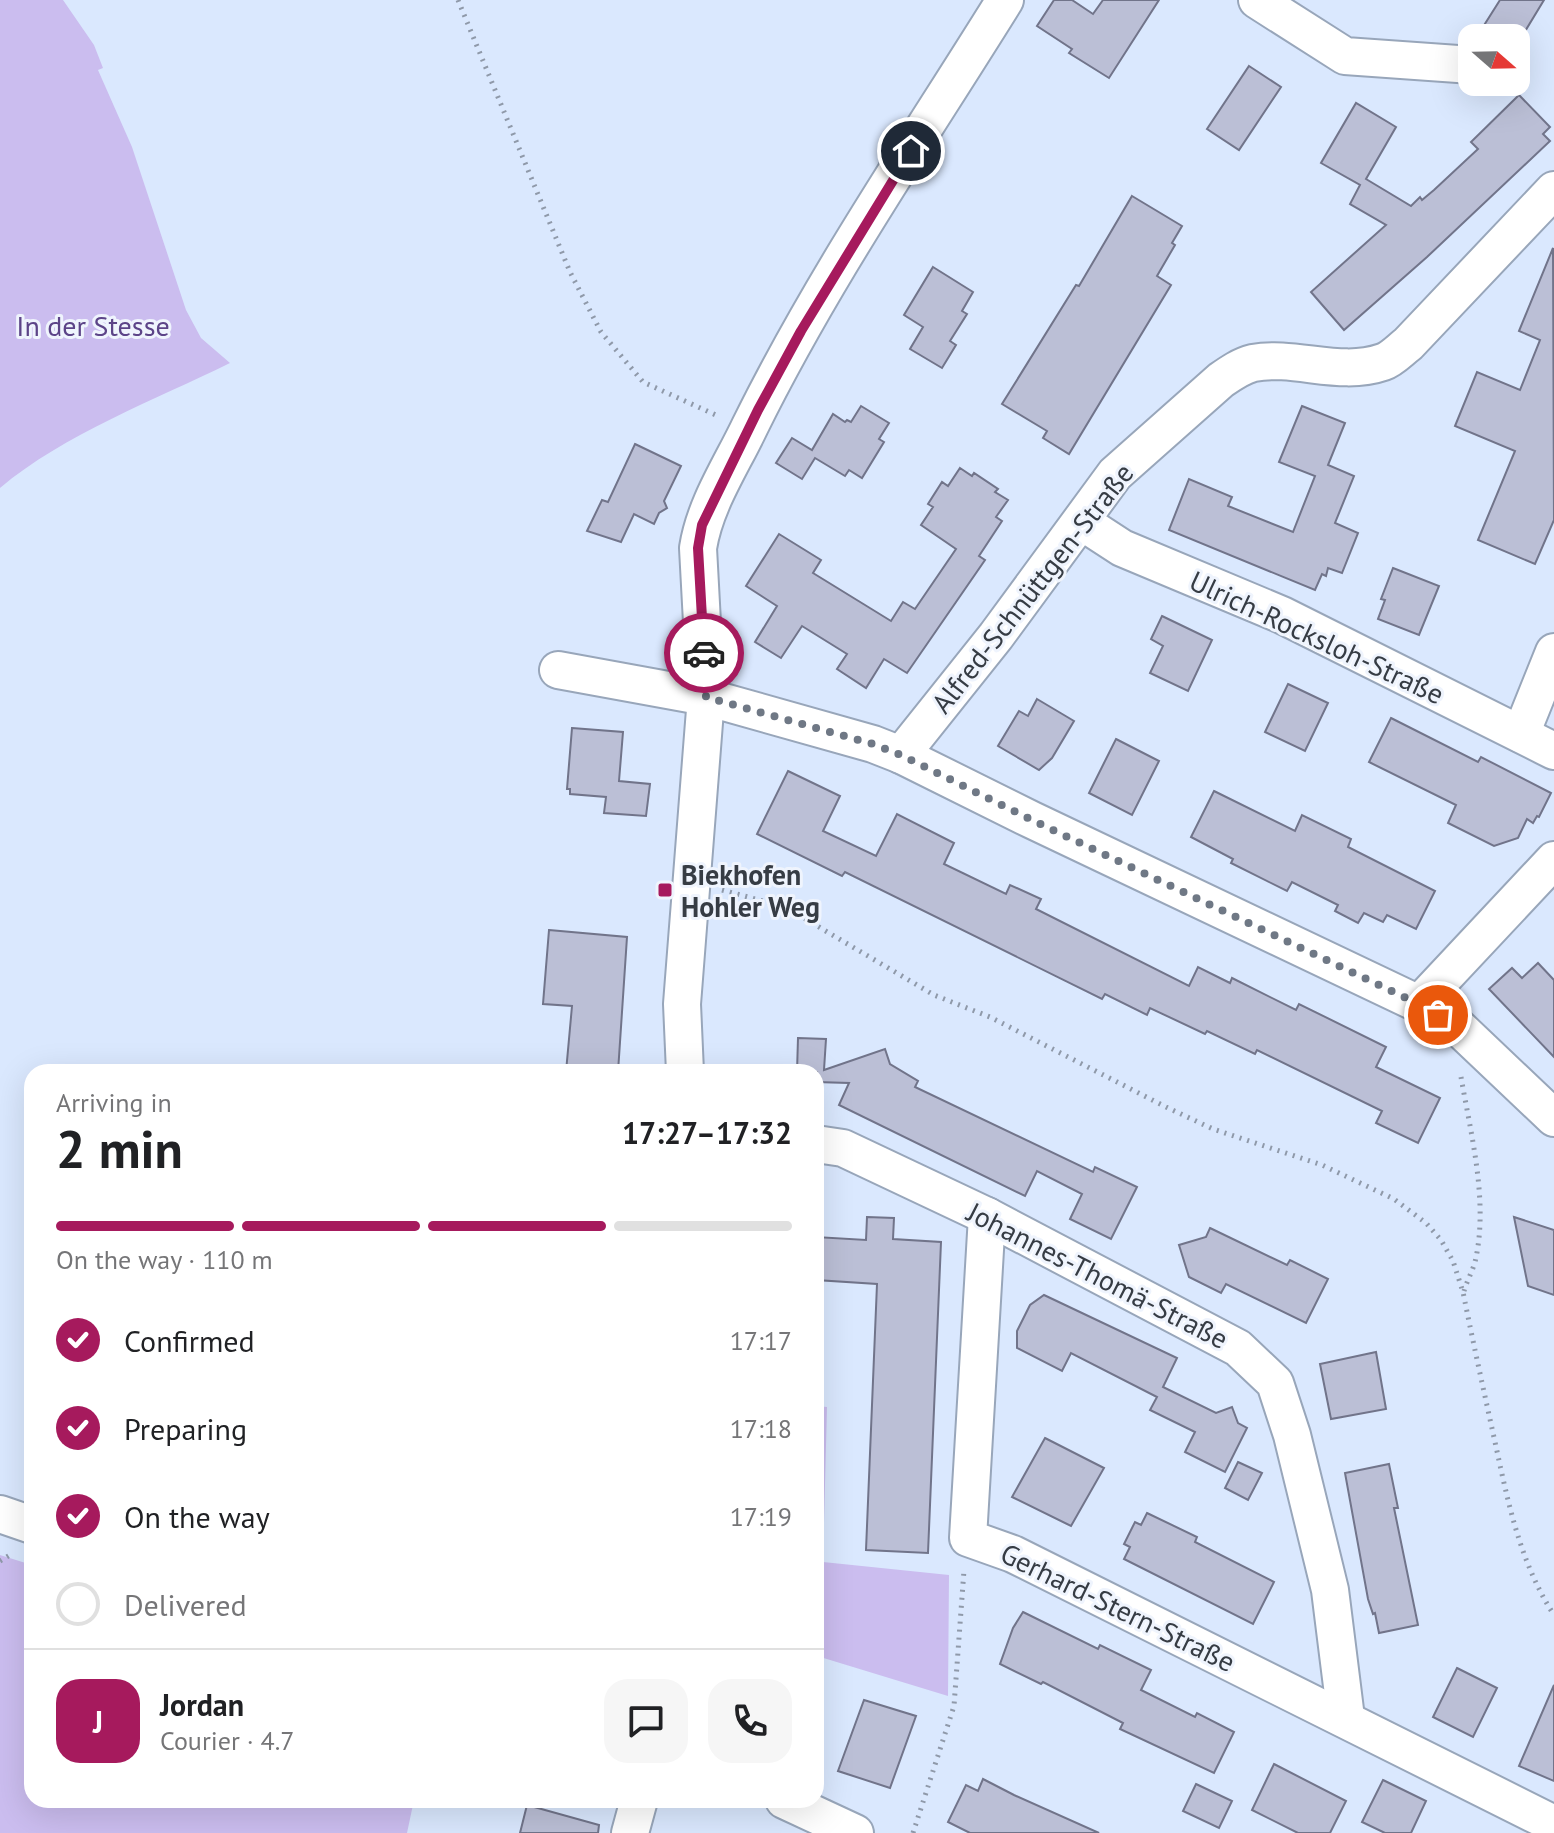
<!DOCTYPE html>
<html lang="en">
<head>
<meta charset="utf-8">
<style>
  body { margin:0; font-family:"PT Sans",sans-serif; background:#f6f6f6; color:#202124; height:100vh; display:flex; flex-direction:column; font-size:30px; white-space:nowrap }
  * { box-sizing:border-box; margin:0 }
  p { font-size:26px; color:#757577 }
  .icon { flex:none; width:44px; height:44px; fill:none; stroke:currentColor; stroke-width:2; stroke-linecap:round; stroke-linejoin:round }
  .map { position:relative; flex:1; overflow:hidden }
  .sheet { position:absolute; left:24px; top:1064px; width:800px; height:744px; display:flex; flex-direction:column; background:#fff; border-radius:24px; box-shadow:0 8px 32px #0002 }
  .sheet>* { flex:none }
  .needle { width:52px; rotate:110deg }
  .fabs { position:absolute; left:1458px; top:24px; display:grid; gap:16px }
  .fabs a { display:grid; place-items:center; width:72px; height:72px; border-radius:16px; background:#fff; box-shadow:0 8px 32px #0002; font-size:40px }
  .pin { position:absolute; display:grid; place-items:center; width:68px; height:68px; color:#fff; margin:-34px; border:4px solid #fff; border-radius:50%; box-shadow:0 2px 8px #0007 }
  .courier { position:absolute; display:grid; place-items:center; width:80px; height:80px; margin:-40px; border:6px solid #a61a5d; border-radius:50%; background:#fff; color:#222; box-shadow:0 2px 10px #0007 }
  .headline em { font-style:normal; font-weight:600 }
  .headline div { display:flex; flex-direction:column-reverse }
  .headline { display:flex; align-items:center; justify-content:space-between; height:136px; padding:0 32px }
  h1 { font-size:52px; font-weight:600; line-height:60px }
  .bar { display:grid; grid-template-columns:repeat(4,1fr); gap:12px 8px; align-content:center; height:96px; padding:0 32px }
  .bar i { height:10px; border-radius:6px; background:#e0e0e0 }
  .bar .current { background:#a61a5d }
  .bar p { grid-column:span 4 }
  .line { display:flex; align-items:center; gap:20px; padding:0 32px; border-top:2px solid #e0e0e0 }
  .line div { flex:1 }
  .round { display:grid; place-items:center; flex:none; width:84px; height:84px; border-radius:24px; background:#f6f6f6 }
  ol { padding:0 32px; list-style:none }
  li { display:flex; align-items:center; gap:24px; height:88px }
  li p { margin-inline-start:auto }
  li .icon { padding:8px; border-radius:50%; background:#a61a5d; color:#fff; stroke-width:4 }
  li:last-child { color:#757577 }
  li i { width:44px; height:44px; border:4px solid #e0e0e0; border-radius:50% }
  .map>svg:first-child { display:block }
</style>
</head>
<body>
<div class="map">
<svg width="1554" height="1833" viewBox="0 0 1554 1833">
  <rect width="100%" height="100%" fill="#dae8fe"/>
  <g fill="#cbbdef">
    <path d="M0,0H63L94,45L103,68L98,70L132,147L186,310L201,338L230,363C155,400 64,434 0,488Z"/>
    <polygon points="816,1406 827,1407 823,1562 949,1575 948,1696 817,1656 816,1664"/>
    <polygon points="0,1555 32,1565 32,1800 414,1800 407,1833 0,1833"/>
  </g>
  <g fill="#bbbfd6" stroke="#71748a" stroke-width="2">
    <polygon points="1054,0 1072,0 1093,14 1103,0 1159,0 1109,78 1069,53 1072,49 1037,26"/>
    <polygon points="1500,0 1544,0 1521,38 1476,38"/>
    <polygon points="1249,66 1281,87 1239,150 1207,129"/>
    <polygon points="1519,95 1550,127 1543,134 1550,141 1427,257 1344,330 1311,292 1386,225 1350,204 1360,185 1321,163 1356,103 1396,127 1366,179 1411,206 1420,197 1422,200 1434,190 1478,149 1471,142"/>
    <polygon points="1132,196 1182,226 1172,243 1175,245 1157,276 1171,285 1069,454 1043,438 1047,431 1002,404 1076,285 1079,286"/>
    <polygon points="1553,248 1554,520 1535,564 1478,540 1515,451 1455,426 1477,372 1520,390 1540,340 1519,331"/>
    <polygon points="933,267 973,292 962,311 967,314 950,341 956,345 942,368 910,349 923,327 904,315"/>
    <polygon points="861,406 889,423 879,439 884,442 862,478 849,470 845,476 815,458 802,479 776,463 792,438 812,450 833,414 845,422 847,420 851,422"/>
    <polygon points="1302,406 1345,423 1328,465 1354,476 1335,523 1358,533 1342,573 1328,568 1326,576 1322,574 1315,590 1169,530 1189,479 1232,497 1228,506 1293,532 1315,476 1279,462"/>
    <polygon points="635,444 681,466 664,501 667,508 659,513 654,524 634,514 621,542 587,531 602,500 608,502"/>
    <polygon points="960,468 972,476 974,473 998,489 995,492 1008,500 996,517 1002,521 979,556 985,560 907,673 884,659 866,688 837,669 847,654 802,626 781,658 755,642 777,606 746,586 779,534 821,560 813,573 891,621 903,602 915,609 956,549 921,525 933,507 928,504 942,482 948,486"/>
    <polygon points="1393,568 1439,586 1419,635 1378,619 1385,600 1381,599"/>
    <polygon points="1162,616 1212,640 1188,691 1150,673 1163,646 1151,639"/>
    <polygon points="1288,684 1328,703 1305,751 1265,732"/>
    <polygon points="1037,699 1074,721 1052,758 1039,770 998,746 1019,711 1028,716"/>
    <polygon points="1391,718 1478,762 1481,757 1551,793 1539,817 1537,816 1533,823 1527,819 1518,838 1494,846 1448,823 1456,805 1369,762"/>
    <polygon points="572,728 623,732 619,781 650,784 646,816 604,813 606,797 570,794 570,789 567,789"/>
    <polygon points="1116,739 1159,761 1132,815 1089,793"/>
    <polygon points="788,771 840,796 823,831 876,856 897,814 954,843 944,864 1006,894 1010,885 1041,899 1036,909 1189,986 1198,967 1230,983 1232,978 1296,1010 1299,1004 1386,1047 1376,1067 1440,1098 1418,1143 1376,1123 1382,1111 1257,1050 1255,1054 1207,1031 1205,1034 1150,1008 1147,1015 1105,994 1102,999 845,872 842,876 757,834"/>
    <polygon points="1214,791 1295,831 1302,815 1351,839 1348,847 1435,891 1416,929 1387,915 1383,922 1364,913 1358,923 1335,911 1338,905 1292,882 1287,891 1231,863 1233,859 1191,837"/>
    <polygon points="549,930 627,937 618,1072 566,1072 572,1006 543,1004"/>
    <polygon points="1538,963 1554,980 1554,1057 1489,989 1512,968 1522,978"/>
    <polygon points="798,1038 826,1039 824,1070 885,1049 890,1064 918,1081 915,1087 1093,1172 1095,1167 1137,1187 1111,1239 1070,1219 1082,1194 1037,1171 1025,1196 839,1105 849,1083 816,1082 817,1072 797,1072"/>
    <polygon points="867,1217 894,1218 893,1239 941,1242 928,1553 866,1550 877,1284 816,1280 816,1237 866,1240"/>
    <polygon points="1514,1217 1554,1230 1554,1295 1528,1286"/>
    <polygon points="1210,1228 1287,1265 1290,1260 1328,1279 1306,1323 1226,1284 1221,1293 1189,1277 1179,1245 1206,1237"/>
    <polygon points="1044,1295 1177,1358 1163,1387 1216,1413 1232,1407 1238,1423 1247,1428 1225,1472 1185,1452 1195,1432 1150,1410 1157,1397 1071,1353 1062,1371 1017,1348 1017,1331 1030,1305"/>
    <polygon points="1376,1352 1386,1409 1331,1419 1320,1364"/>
    <polygon points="1045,1438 1104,1468 1071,1526 1012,1497"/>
    <polygon points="1238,1462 1262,1473 1248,1500 1225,1488"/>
    <polygon points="1389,1464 1398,1508 1394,1508 1418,1625 1379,1633 1375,1613 1373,1614 1368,1599 1345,1473"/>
    <polygon points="1147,1513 1197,1537 1195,1542 1274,1582 1253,1624 1124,1559 1130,1547 1124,1544 1135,1522 1141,1525"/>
    <polygon points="1023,1612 1098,1649 1100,1645 1151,1670 1141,1690 1195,1717 1197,1713 1234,1732 1214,1773 1120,1729 1123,1723 1043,1682 1041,1684 1000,1664 1013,1628"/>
    <polygon points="1457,1668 1497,1688 1473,1737 1433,1717"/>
    <polygon points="1554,1685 1554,1781 1519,1766"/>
    <polygon points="864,1700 916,1716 890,1788 838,1771"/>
    <polygon points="1274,1764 1346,1801 1330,1833 1298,1833 1252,1810"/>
    <polygon points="983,1779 1014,1795 1099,1833 970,1833 948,1822 966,1785 978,1791"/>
    <polygon points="1383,1780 1426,1801 1411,1833 1385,1833 1362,1822"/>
    <polygon points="1196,1784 1232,1801 1219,1828 1183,1811"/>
    <polygon points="527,1805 599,1825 598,1833 520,1833"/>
  </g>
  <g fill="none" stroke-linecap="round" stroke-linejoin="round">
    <g stroke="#98a6ba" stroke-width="40">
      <g id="minor">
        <polyline points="1257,0 1345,56 1472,65"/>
        <polyline points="1082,522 1122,548 1282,615 1554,751"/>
        <polyline points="558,670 706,697 873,744 901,755 1032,820 1419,1004 1457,1026 1554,1118"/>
        <polyline points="1521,734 1554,652"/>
        <path d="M901,755L996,636L1115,474L1221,380C1231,373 1241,366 1253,363C1296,355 1340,377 1383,362C1392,359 1400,350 1408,344L1554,190"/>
        <polyline points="1419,1004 1554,860"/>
        <path d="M685,1072L682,1004L706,697L698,548C705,504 731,466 750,426C823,278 918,140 1005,0"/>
        <polyline points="816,1144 843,1148 987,1216 1238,1348 1275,1383 1292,1435 1330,1590 1346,1718"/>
        <polyline points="987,1216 968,1538 1013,1554 1554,1824"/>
        <polyline points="0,1514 32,1525"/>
        <polyline points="784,1800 855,1833"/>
        <polyline points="630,1833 639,1800"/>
      </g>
    </g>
    <g stroke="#8f99a9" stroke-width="5" stroke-dasharray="2 6" stroke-linecap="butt">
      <polyline points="458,0 570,272 601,332 643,382 718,416"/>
      <path d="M722,890L785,907L934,995L990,1017L1166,1107L1213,1129L1322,1165L1394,1199L1426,1223L1441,1240L1453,1261L1463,1292C1473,1342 1484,1392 1495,1442C1508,1502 1520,1563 1554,1615"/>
      <path d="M1461,1077C1471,1135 1489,1203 1475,1262C1472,1272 1467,1281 1464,1291"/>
      <polyline points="0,1561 13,1553"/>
      <polyline points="913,1833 954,1706 964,1570"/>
    </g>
    <use href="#minor" stroke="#fff" stroke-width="36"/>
  </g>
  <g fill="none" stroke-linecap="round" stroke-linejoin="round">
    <polyline stroke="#6f7885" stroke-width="8" stroke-dasharray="0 14.4" points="704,653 706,697 873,744 901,755 1032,820 1419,1004 1438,1015"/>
    <polyline stroke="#a61a5d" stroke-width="10" points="704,653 698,548 702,525 758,410 801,331 911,151"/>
  </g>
  <rect fill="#a61a5d" stroke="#eff4fd" stroke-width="3" x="657" y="882" width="16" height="16" rx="4"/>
  <g text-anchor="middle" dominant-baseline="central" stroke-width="6" stroke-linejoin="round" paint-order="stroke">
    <g font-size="28" fill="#5c4488" stroke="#eff4fd">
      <text x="93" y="325">In der Stesse</text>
    </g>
    <g font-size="28" fill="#363c44" stroke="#eff4fd">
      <text transform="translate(1032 588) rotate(-52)">Alfred-Schnüttgen-Straße</text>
      <text transform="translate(1317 637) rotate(25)">Ulrich-Rocksloh-Straße</text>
      <text transform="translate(1098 1275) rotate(27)">Johannes-Thomä-Straße</text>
      <text transform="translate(1118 1607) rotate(26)">Gerhard-Stern-Straße</text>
    </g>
    <g font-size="28" font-weight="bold" fill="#363c44" stroke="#eff4fd" text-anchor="start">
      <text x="681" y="874">Biekhofen<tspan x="681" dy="32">Hohler Weg</tspan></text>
    </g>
  </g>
</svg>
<div class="fabs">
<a><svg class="needle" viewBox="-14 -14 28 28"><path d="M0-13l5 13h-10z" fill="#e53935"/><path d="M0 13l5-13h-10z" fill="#757577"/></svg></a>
</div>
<div class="pin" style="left:1438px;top:1015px;background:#ea580c"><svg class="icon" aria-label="bag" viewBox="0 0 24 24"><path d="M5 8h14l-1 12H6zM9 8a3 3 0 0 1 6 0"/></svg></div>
<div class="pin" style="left:911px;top:151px;background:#1f2937"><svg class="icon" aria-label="home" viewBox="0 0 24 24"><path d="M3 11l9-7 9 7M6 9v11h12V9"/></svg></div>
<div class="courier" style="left:704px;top:653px"><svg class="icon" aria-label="car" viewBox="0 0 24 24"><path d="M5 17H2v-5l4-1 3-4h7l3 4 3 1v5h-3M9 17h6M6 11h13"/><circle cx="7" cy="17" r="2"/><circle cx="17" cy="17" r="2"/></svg></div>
<section class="sheet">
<div class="headline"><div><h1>2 min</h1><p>Arriving in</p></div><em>17:27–17:32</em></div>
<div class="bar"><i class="current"></i><i class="current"></i><i class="current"></i><i></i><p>On the way · 110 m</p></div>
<ol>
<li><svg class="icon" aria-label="check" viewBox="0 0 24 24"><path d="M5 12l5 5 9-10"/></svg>Confirmed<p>17:17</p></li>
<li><svg class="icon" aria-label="check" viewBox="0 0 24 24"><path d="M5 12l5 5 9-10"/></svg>Preparing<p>17:18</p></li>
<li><svg class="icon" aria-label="check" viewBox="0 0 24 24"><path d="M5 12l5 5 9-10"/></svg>On the way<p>17:19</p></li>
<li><i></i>Delivered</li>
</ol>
<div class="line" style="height:144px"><b class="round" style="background:#a61a5d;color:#fff">J</b><div><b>Jordan</b><p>Courier · 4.7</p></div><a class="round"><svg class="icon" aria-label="chat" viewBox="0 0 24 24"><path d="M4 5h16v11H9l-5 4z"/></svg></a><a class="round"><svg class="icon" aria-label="phone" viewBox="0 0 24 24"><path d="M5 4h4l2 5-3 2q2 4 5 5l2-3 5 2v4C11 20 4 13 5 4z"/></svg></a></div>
</section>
</div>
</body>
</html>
